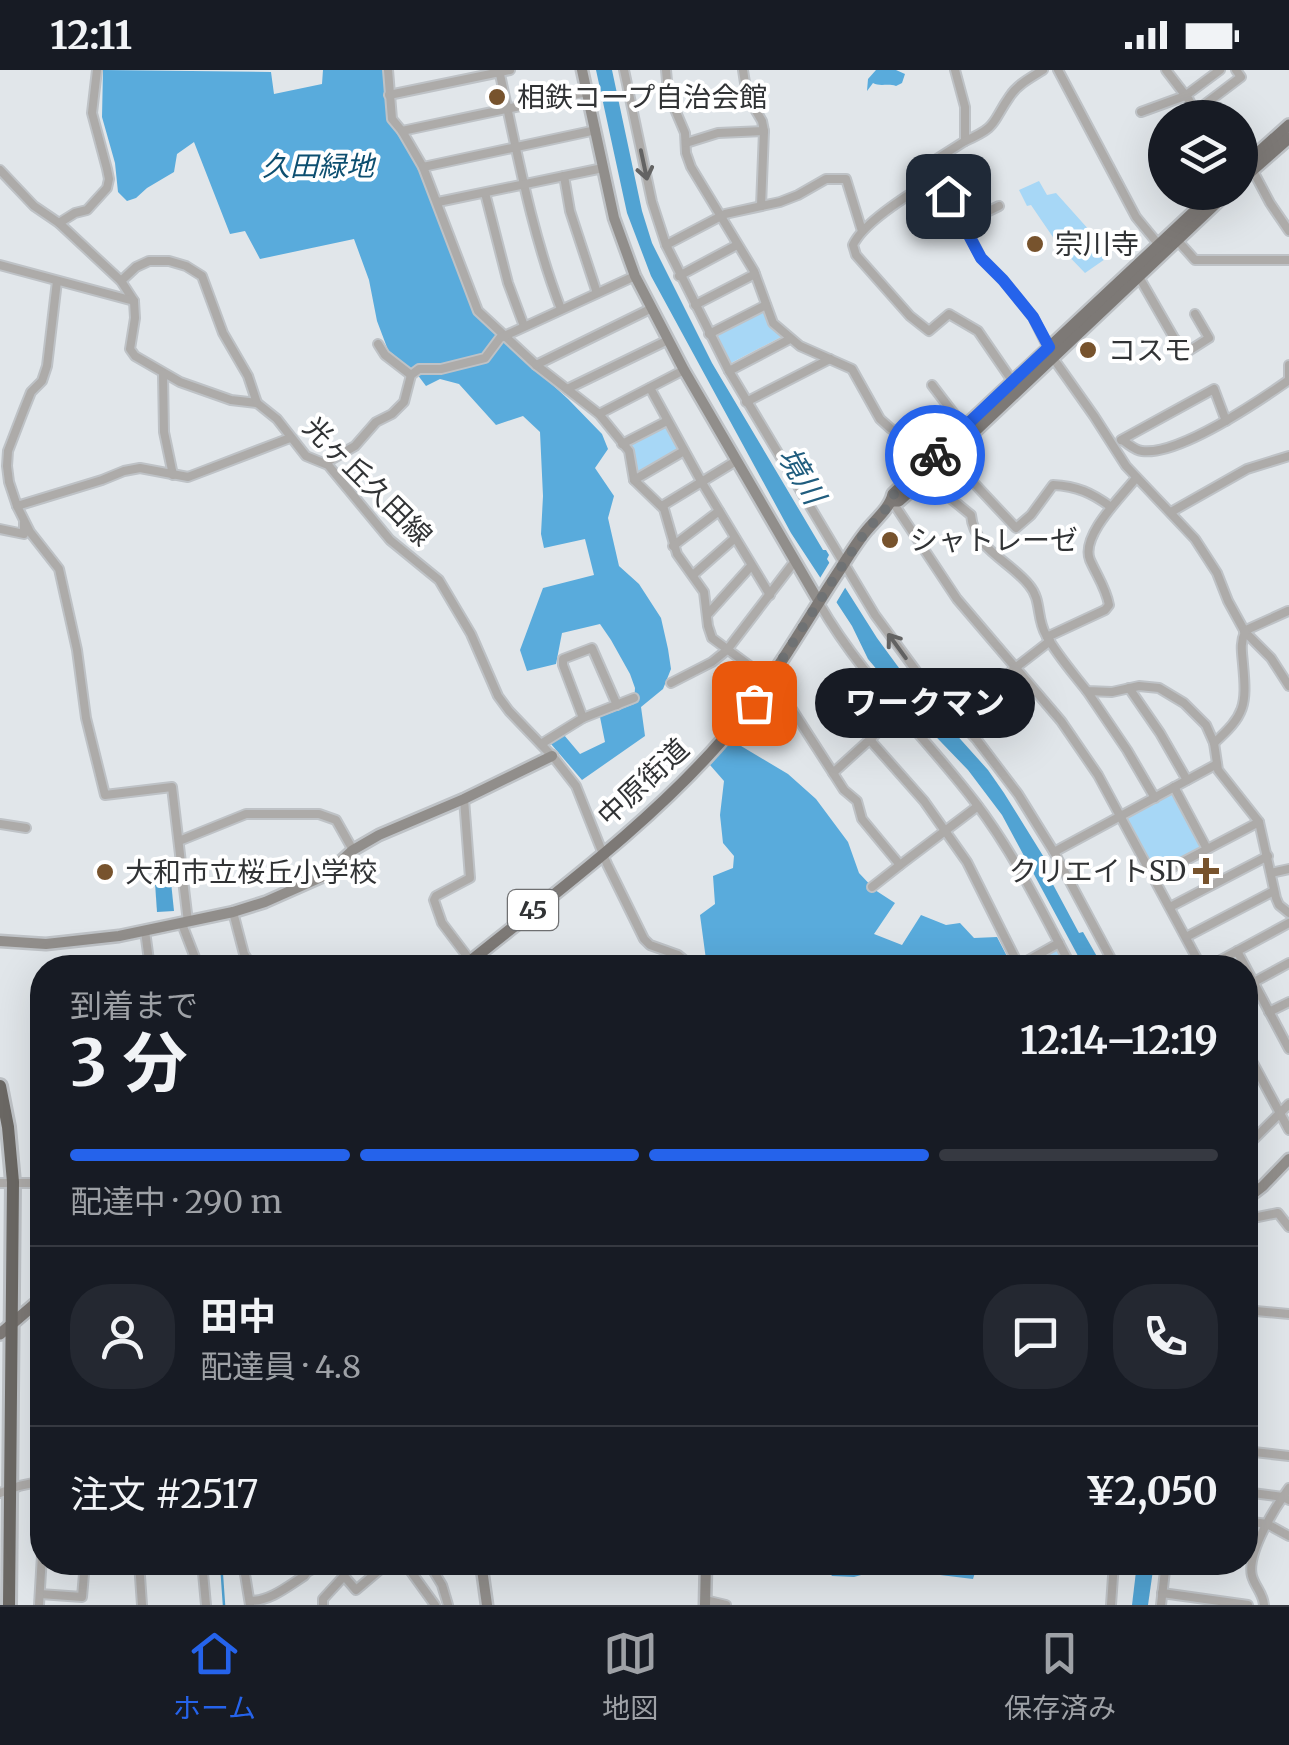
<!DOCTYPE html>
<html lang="ja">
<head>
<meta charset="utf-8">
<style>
  body { margin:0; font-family:Merriweather,"Noto Sans JP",serif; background:#242831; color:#f1f3f6; height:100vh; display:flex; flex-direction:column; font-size:38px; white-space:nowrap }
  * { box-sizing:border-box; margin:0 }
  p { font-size:32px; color:#9ea1a6 }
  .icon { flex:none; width:55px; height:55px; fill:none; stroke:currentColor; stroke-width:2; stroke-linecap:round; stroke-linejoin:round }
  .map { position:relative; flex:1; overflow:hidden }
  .drawer { position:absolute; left:30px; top:885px; width:1228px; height:620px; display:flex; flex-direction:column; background:#171b24; border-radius:40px; box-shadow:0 10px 40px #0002 }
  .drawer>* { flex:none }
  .fabs { position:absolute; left:1148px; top:30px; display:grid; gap:20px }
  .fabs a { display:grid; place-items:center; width:110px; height:110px; border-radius:50%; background:#171b24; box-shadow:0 10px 40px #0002; font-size:50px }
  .pin { position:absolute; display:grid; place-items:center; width:85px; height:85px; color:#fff; margin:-42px; border-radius:20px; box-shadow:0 5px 15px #0006 }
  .courier { position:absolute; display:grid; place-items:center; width:100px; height:100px; margin:-50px; border:8px solid #2563eb; border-radius:50%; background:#fff; color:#222; box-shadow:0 2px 12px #0007 }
  .bubble { position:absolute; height:70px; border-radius:35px; background:#171b24; box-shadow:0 10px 40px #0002; font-size:32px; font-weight:700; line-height:70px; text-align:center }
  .overview em { font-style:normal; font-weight:700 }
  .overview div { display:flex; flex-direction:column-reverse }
  .overview { display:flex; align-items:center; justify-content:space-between; height:170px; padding:0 40px }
  h1 { font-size:65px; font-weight:700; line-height:75px }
  .bar { display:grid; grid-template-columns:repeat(4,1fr); gap:15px 10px; align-content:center; height:120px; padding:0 40px }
  .bar i { height:12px; border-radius:8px; background:#363941 }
  .bar .current { background:#2563eb }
  .bar p { grid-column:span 4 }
  .line { display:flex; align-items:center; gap:25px; padding:0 40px; border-top:2px solid #363941 }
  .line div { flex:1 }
  .round { display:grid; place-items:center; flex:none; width:105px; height:105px; border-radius:40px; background:#242831 }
  .status { display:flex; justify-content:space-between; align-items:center; height:70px; padding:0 50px; background:#171b24; direction:ltr }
  .status svg { height:28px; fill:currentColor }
  .tab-bar { display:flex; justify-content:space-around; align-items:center; height:140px; border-top:2px solid #363941; background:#171b24; font-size:28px; color:#9ea1a6 }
  .tab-bar a { display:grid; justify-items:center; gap:5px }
  .tab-bar .current { color:#2563eb }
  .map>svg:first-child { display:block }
</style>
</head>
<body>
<div class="status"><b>12:11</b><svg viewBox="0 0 49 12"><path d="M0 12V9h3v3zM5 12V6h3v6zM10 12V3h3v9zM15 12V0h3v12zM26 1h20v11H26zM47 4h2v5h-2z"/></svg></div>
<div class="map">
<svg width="1289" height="1535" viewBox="0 0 1289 1535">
  <rect width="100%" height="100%" fill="#e1e6ea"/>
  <g fill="#a7d7f6">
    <polygon points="1039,111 1047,125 1056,123 1090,161 1108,187 1085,203 1059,176 1031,135 1027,136 1019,120"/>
    <polygon points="763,239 771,256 781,267 731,293 715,263"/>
    <path d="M665,354L679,379L638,404L634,403C635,393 636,384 629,377V373Z"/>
    <polygon points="1172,720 1203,778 1155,803 1124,745"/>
    <polygon points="1058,878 1068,897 1025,898 1024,896"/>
  </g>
  <g fill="#59abdc">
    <polygon points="103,0 271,2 274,24 322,14 323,0 386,0 392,42 420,93 469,230 510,276 568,329 602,364 608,379 595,398 614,426 608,448 619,496 639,514 661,548 668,579 671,599 663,619 641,637 645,666 582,710 551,674 564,665 580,684 605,672 600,647 634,634 635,618 630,604 611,570 600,554 562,563 556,594 527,601 520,580 543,518 594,505 585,469 544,478 541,464 543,426 540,362 523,346 496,355 459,314 440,309 426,316 417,304 388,280 377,251 369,210 354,169 260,189 245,161 230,164 194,72 177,84 174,102 147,118 136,128 127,131 118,122 115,93 102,47"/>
    <path d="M876,0H896L905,4L902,13L896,16C888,13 880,17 873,13L867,21L868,9Z"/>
    <polygon points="731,670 788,704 816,729 848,772 859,803 875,820 895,833 874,864 902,875 921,845 946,855 960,853 974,868 997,867 1013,898 707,897 700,845 715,834 713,806 733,798 734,786 723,773 720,745 724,711 710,695"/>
    <polygon points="826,1493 826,1492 904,1493 854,1507 832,1506 826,1498"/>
    <polygon points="939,1493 939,1492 978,1493 973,1509 940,1505"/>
  </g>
  <g fill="#51a3d3">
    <polygon points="596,0 612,0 642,141 652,173 712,293 823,480 826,480 829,485 827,489 877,568 910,613 988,700 1004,723 1045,789 1041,792 1079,863 1083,862 1103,897 1084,897 1002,745 968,700 915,645 868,589 852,556 791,463 651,206 627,143"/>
    <polygon points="171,812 174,841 157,842 155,813"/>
    <polygon points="1137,1493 1154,1493 1148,1535 1132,1535"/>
  </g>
  <polygon fill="#e1e6ea" points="834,485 833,489 848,513 833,538 817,513"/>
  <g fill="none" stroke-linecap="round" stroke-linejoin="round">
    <polyline stroke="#51a3d3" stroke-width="2.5" points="221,1492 224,1535"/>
    <g stroke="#bec2c6" stroke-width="12">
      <g id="street">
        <polyline points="388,0 392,49 402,61 423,97 478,241 536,295 599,344 629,381 634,410 664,439 677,484 704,522 708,556 712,568 777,616 844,720 857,731 862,749 900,795 978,736"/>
        <path d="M499,0C517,81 531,162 561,239"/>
        <polyline points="624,0 652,132 666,175 729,301 875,545 928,617 977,670 1018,724 1054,782 1116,898"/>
        <polyline points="666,0 668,23 685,63 686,83 691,97 754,201 773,253 800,276 852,299 880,349 890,358 932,387"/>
        <polyline points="743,0 747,26 762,51 764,61 761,136"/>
        <polyline points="955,0 965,37 965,71 932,92 981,188 1003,210 1033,247 1053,288 1094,346 1126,396 1195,469 1217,503 1228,531 1245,562 1271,588 1289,616"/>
        <polyline points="1058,0 1136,147 1159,175"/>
        <polyline points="1166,0 1189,30 1198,48"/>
        <polyline points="389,25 510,0"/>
        <polyline points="1196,41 1241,7 1236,0"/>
        <polyline points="1141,42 1185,26 1220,0"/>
        <polyline points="402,61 587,22"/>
        <path d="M965,71C999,56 991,53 1010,26C1018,14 1032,7 1043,0"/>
        <polyline points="686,73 718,63 764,61"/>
        <polyline points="423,97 596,60"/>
        <polyline points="1252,99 1270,133 1289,161"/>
        <polyline points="0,100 34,136 59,153 121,211 134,231 135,248 130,279 135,286 180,312 231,330 257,333 277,349 306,386 328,395 390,470 439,510 471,564 498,626 509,641 555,689 576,716 607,794 644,869 650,875 678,885 694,898"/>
        <polyline points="564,106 570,141 597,223"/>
        <path d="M938,107C914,121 864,151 853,175L856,185L910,246L929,261L949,244L978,261L1013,312"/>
        <polyline points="485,123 508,213 524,256"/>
        <polyline points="438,132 603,98"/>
        <polyline points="59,153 75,143 87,140 107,118 109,109 107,99 92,43 97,0"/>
        <polyline points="964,153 999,136"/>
        <polyline points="1178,171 1195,190 1289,190"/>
        <polyline points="666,175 725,144 780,132 798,125 826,109 846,109 862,161"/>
        <polyline points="0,195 134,231"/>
        <polyline points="679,206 737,175"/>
        <polyline points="1139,207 1174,268 1187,282 1209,268 1195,244"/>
        <polyline points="57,211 47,296 42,311 31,322 23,342 8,381 7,396 9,412 17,436 30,462 59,499 77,580 86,648 105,725 172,717 188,852"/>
        <polyline points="121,211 136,197 149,191 169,191 186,196 202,206 223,263 248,306 257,333"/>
        <polyline points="695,235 755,204"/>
        <polyline points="709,264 766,235"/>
        <polyline points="378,274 385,285 411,305"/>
        <polyline points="536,295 652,238"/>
        <polyline points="1289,295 1289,308"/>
        <polyline points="729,301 790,269"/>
        <polyline points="163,304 164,362 173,405"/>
        <polyline points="932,315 964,357"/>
        <polyline points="650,318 701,411 770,525"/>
        <polyline points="567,319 668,270"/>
        <polyline points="746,332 830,289"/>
        <polyline points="599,344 684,300"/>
        <polyline points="1121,370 1214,319 1226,351"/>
        <path d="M1122,370C1129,374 1134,380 1142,381C1178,386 1259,331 1289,310"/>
        <polyline points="622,374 667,351"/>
        <path d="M951,384L973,412L1016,458L1031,445L1053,415C1077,416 1092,423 1111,437"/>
        <polyline points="325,393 355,376 376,352 392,344 404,332 411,305 419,299 441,299 485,288 500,268 635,206"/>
        <path d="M936,398L944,423L971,445C974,479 1010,491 1029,515C1042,530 1036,548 1046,565C1057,585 1073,603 1087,621L1112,622L1139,616L1159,618L1184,633L1206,655L1214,673L1218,700L1259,752L1276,828L1279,835L1289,843"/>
        <polyline points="634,410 684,381"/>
        <polyline points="892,431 957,529 1061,651 1098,705 1202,898"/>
        <polyline points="17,436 102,410 124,401 140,398 188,407 290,368"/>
        <polyline points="662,436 736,391"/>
        <polyline points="1171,442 1247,399 1289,386"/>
        <polyline points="0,459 24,464 24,453"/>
        <polyline points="673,476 719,441"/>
        <polyline points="693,505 735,468"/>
        <path d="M819,533C861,607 924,665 975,732C1014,783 1042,841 1072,898"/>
        <polyline points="708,544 751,496"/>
        <polyline points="1244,561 1288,541"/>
        <path d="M1047,567L1105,540L1109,535C1106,518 1097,506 1090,490C1080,466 1122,426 1136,408"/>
        <polyline points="671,613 712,592 727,580 795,491"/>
        <polyline points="1129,618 1160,663 1187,710"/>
        <polyline points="1087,621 1127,680 1155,728"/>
        <polyline points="583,648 563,595 563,589 592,578 617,635"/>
        <polyline points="958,651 1015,598 1050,571"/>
        <polyline points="870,670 924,731 967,792 1020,898"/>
        <path d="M1214,673C1245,645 1247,636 1243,594C1242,582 1240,573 1245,562"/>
        <polyline points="541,674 583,648 634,628"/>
        <polyline points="833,703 899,643"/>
        <polyline points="1174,717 1207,779"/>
        <polyline points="464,729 470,808 436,826 434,830 442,853 470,890"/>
        <polyline points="0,754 26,758"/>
        <polyline points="179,771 246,744 319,744 336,750 353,780"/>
        <polyline points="1054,782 1217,694"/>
        <polyline points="1271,803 1289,799"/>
        <polyline points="1154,807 1259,752"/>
        <polyline points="872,817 900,795"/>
        <polyline points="1170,837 1268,786"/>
        <polyline points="233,842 244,884 253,898"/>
        <polyline points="182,854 199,898"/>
        <polyline points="145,861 150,898"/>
        <polyline points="1186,867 1274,821"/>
        <polyline points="1237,881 1289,979"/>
        <polyline points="1018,896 1059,873"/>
        <polyline points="1206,898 1289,853"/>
        <polyline points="1254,912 1289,893"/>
        <polyline points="1269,942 1289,932"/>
        <polyline points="1245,978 1289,1060"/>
        <polyline points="1245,1078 1289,1034"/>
        <polyline points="0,1113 42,1113"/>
        <polyline points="1248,1149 1278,1143 1289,1157"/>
        <polyline points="1245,1240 1289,1244"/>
        <polyline points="1245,1381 1289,1386"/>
        <polyline points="1245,1422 1283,1427 1289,1430"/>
        <polyline points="0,1423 19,1416 42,1411"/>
        <polyline points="1245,1451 1267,1454 1289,1466"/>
        <polyline points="139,1492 142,1535"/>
        <polyline points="202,1492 206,1535"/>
        <polyline points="243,1492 250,1535"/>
        <polyline points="404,1492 435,1535"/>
        <polyline points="428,1492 442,1515 448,1535"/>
        <polyline points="1162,1523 1248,1535"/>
        <polyline points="40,1524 82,1527 85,1492"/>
        <polyline points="705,1530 726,1535"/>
        <path d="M250,1531C270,1531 287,1517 304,1506L307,1502L325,1492"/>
        <polyline points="39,1535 42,1485"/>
        <polyline points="323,1535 323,1529 344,1506 356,1520 389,1492"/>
        <polyline points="1111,1535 1114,1492"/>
        <polyline points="1161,1535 1166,1492"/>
        <path d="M1264,1535C1263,1523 1255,1517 1252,1506C1246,1483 1276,1436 1289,1418"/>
      </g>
    </g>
    <g stroke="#bec2c6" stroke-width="15">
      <g id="secondary">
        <polyline points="582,0 614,148 635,206 684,300 819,532"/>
        <polyline points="0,871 46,874 119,866 233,842 265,832 326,805 353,780 379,765 464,729 552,686"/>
        <polyline points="1245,1130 1263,1116 1289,1089"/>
        <polyline points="481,1492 487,1535"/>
        <polyline points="705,1535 706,1492"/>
      </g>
    </g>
    <g stroke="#bec2c6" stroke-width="16">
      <g id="primary">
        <polyline points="1240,99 1289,55"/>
        <polyline points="1240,111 1289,68"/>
        <polyline points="892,431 899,431 936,398 1228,122"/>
        <path d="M462,898C552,825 649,755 725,667C771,615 803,555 841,498C849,485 857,472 867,460C876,449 890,438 893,424L1215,122"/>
        <polyline points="0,1264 42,1228"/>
      </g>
    </g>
    <g stroke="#bec2c6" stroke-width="18">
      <polyline id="highway" points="0,1016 8,1057 13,1112 9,1535"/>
    </g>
    <use href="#street" stroke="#adaba9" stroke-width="8"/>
    <use href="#secondary" stroke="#918e8b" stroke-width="10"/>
    <use href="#primary" stroke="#7d7976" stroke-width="11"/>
    <use href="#highway" stroke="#6b6864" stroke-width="12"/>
  </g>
  <defs><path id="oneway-shaft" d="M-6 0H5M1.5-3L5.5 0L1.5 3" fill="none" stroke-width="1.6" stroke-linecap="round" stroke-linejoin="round" transform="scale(2.5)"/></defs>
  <g stroke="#636363">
    <use href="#oneway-shaft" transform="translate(644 95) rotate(78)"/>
    <use href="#oneway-shaft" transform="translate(897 576) rotate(-126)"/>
  </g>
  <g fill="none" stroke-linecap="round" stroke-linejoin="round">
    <polyline stroke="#6f7274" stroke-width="10" stroke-dasharray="0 18" points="754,633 842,496 866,461 892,432 894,424 935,385"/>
    <polyline stroke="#2563eb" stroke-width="12" points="935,385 1049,277 1033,247 1003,210 981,188 948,126"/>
  </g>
  <g fill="#77532d" stroke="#fff" stroke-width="4">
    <circle cx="497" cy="27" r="10"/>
    <circle cx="1035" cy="174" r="10"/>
    <circle cx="1088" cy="280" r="10"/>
    <circle cx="890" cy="470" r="10"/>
    <path d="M1201 786h10v10h10v10h-10v10h-10v-10h-10v-10h10z"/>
    <circle cx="105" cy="802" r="10"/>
  </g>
  <g text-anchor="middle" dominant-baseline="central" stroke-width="8" stroke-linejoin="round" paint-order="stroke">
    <rect fill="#fff" stroke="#6f7072" stroke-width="2.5" x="508" y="820" width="50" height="40" rx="8"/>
    <g font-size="25" font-weight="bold" fill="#313335">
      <text x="533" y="840">45</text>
    </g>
    <g font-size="28" fill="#313335" stroke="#fff" text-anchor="start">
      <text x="517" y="27">相鉄コープ自治会館</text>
      <text x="1055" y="174">宗川寺</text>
      <text x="1108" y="280">コスモ</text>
      <text x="910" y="470">シャトレーゼ</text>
      <text x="1186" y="801" text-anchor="end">クリエイトSD</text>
      <text x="125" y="802">大和市立桜丘小学校</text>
    </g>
    <g font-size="28" font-style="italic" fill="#0d4f70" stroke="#fff">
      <text x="318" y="96">久田緑地</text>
    </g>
    <g font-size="28" fill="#313335" stroke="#fff">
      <text transform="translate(368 411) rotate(45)">光ヶ丘久田線</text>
      <text transform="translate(643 712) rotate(-43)">中原街道</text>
    </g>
    <g font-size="30" font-style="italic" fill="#205d7e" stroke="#fff">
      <text transform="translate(802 405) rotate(59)">境川</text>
    </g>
  </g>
</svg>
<div class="fabs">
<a><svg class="icon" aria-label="layers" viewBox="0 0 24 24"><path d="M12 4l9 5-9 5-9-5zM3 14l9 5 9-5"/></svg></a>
</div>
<div class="pin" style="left:754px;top:633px;background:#ea580c"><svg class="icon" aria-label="bag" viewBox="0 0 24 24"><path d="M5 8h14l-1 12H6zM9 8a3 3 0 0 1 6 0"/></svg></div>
<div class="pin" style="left:948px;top:126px;background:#1f2937"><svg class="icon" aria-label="home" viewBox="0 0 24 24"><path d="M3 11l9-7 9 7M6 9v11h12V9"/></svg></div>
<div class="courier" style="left:935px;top:385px"><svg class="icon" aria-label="bike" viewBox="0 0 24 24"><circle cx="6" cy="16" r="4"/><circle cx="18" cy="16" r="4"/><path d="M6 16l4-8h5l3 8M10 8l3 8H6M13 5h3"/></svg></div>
<div class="bubble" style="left:815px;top:598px;width:220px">ワークマン</div>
<section class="drawer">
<div class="overview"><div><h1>3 分</h1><p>到着まで</p></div><em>12:14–12:19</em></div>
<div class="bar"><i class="current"></i><i class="current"></i><i class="current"></i><i></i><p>配達中 · 290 m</p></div>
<div class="line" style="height:180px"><a class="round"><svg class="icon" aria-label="person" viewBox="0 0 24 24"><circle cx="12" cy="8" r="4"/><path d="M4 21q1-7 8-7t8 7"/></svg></a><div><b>田中</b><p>配達員 · 4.8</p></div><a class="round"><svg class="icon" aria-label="chat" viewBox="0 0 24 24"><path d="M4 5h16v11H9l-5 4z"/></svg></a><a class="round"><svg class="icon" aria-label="phone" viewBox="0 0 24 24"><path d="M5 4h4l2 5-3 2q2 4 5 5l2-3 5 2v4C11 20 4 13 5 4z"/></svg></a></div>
<div class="line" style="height:130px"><div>注文 #2517</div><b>¥2,050</b></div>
</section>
</div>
<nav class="tab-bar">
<a class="current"><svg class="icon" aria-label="home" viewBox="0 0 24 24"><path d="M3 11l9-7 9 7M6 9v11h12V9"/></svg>ホーム</a>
<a><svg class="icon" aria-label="map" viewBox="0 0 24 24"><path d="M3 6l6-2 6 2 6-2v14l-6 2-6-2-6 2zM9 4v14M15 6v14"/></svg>地図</a>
<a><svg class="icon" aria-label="saved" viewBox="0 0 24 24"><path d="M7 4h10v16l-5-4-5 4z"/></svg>保存済み</a>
</nav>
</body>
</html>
